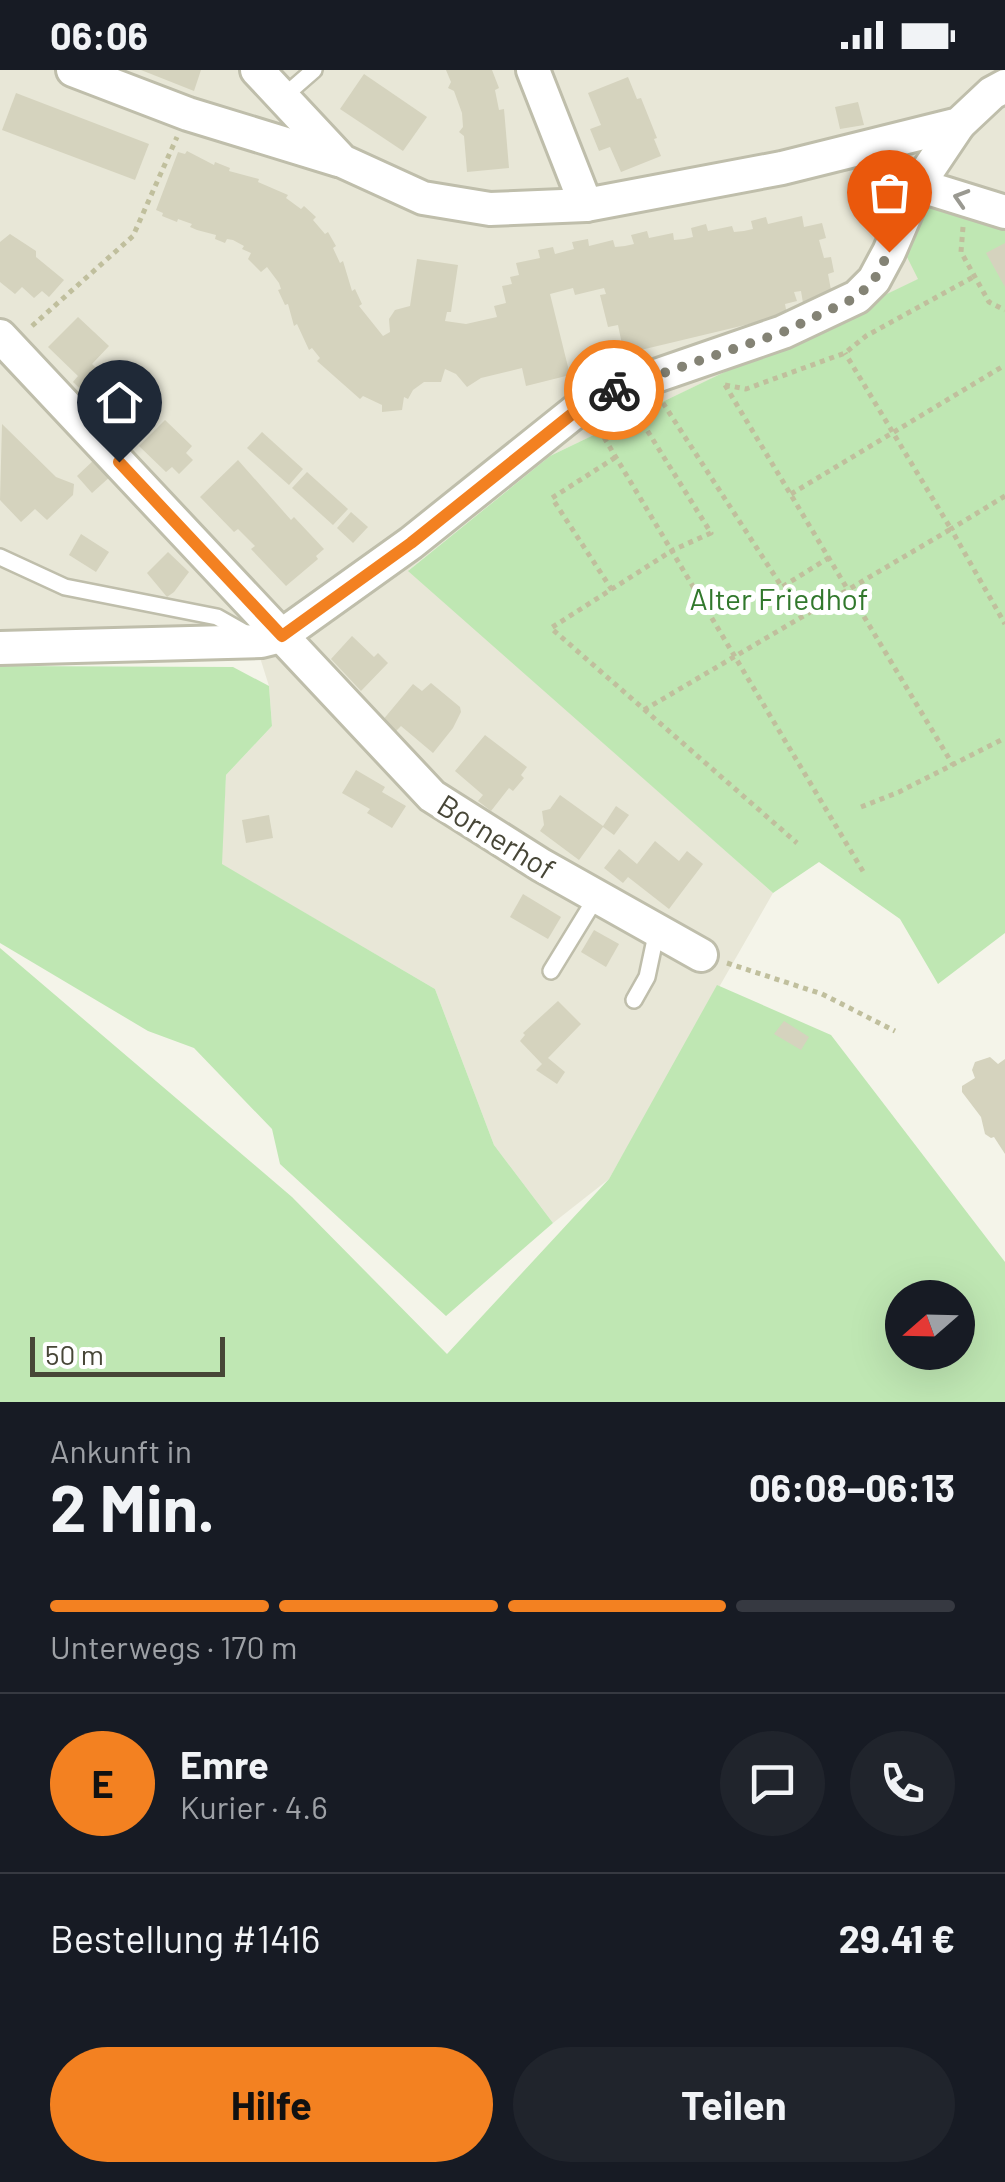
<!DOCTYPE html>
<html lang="de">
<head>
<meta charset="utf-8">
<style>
  body { margin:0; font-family:Barlow,sans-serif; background:#20242c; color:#f1f3f6; height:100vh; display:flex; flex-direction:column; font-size:38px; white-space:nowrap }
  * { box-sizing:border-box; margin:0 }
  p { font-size:32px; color:#9ea1a6 }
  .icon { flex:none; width:55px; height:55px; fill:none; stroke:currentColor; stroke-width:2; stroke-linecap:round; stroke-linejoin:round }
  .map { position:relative; height:1332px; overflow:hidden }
  .side { display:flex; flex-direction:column; background:#171b24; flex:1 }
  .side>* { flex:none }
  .needle { width:65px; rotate:250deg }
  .tools { position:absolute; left:885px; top:1210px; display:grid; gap:20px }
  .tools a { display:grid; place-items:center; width:90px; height:90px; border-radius:50%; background:#171b24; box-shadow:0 10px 40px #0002; font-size:50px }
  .scale { position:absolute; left:30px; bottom:25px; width:195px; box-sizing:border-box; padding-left:10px; border:5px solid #474637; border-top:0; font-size:28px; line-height:35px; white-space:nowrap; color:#474637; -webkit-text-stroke:8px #fff; paint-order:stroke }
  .pin { position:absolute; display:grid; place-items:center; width:85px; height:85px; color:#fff; margin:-102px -42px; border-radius:50% 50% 50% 0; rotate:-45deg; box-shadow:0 0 10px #0007 }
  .pin .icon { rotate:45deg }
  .courier { position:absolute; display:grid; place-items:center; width:100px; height:100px; margin:-50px; border:8px solid #f38121; border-radius:50%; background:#fff; color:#222; box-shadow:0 2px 12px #0007 }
  .headline em { font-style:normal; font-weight:700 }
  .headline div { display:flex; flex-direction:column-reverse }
  .headline { display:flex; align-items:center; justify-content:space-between; height:170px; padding:0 50px }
  h1 { font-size:65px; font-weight:700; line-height:75px }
  .bar { display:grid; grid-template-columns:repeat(4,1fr); gap:15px 10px; align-content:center; height:120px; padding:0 50px }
  .bar i { height:12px; border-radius:8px; background:#363941 }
  .bar .current { background:#f38121 }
  .bar p { grid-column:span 4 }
  .line { display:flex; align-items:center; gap:25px; padding:0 50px; border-top:2px solid #363941 }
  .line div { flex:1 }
  .round { display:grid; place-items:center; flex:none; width:105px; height:105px; border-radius:52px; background:#20242c }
  .action { display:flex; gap:20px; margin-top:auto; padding:20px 50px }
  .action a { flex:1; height:115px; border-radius:60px; background:#f38121; color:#111; font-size:40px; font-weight:700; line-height:115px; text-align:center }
  .action a+a { background:#20242c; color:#f1f3f6 }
  .status { display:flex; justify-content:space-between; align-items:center; height:70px; padding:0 50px; background:#171b24; direction:ltr }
  .status svg { height:28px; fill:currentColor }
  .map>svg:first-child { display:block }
</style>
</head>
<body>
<div class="status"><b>06:06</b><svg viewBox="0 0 49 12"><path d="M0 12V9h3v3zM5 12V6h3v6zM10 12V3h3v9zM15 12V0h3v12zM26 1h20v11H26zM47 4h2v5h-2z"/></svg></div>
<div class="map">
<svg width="1005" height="1332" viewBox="0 0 1005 1332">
  <rect width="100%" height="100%" fill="#f4f4e9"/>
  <polygon fill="#e8e7d7" points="0,0 1005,0 1005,144 919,209 550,386 409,500 773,823 609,1109 553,1153 494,1075 435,919 221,794 226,705 272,656 269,616 248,550 210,562 0,564"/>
  <g fill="#bfe7b3" fill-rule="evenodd">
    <polygon points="933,127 1005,144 1005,863 938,914 900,849 819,792 773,823 408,501 550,386 918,209 893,159"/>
    <polygon points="0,596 233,597 269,616 272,656 226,705 222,794 435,919 494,1075 553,1153 446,1246 280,1094 272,1059 194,978 148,961 0,873"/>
    <path d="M0,878L292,1127L447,1284L609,1109L717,915L831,965L1005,1192V1332H0ZM902,1228H958V1282H902Z"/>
  </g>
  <g fill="#d5d3be">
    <polygon points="141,0 201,0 194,21"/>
    <polygon points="446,0 492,0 499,18 495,20 499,40 504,39 509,98 467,102 464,66 459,62 463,57 462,43 454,21 448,18 451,12"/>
    <polygon points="364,4 427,47 403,81 340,39"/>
    <polygon points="628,7 637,29 641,28 657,68 654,69 661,86 621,102 610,77 599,81 590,59 601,55 588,23"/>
    <polygon points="16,23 149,74 135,110 2,60"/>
    <polygon points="858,32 864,55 840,59 835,37"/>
    <polygon points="187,81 214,95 215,92 230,98 229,101 259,109 258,112 288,125 286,128 301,139 304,136 316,147 313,150 325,164 328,162 336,176 333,178 340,193 343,191 352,221 355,219 362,234 359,236 383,266 390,262 389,249 395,240 410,236 417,189 458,195 451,242 447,242 445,251 466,254 497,247 494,236 506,233 502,216 512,214 510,207 519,205 516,193 540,188 538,180 553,177 555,184 574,179 572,172 588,169 589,176 613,170 615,177 625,176 634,174 631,165 647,161 649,168 673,163 674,170 684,169 693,167 691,158 706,154 708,161 732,156 734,162 744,161 753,159 751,151 766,147 768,154 802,146 804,157 822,153 826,168 819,170 824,188 831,187 834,202 828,204 831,220 803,233 801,221 794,222 797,231 785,234 787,245 624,284 618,255 608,257 600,225 606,224 604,218 575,225 573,218 550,224 570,305 526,316 522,298 481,308 467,317 456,304 445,299 441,312 424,312 413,320 408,329 404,327 402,340 382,342 382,335 363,326 360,329 317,291 320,288 312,278 309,280 297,254 294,256 288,234 285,235 278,220 281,219 279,213 267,197 261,202 248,189 251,183 242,179 244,176 233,170 227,169 225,173 215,169 216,165 197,160 190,157 192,154 178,149 177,152 162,146 163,143 156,140 178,82 185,84"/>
    <polygon points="10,164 36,181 36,187 64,210 49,227 42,221 34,228 22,217 15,224 0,212 0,172"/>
    <polygon points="1005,173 1005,217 986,183"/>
    <polygon points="78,247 109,276 92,294 109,310 127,292 158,320 136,344 144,353 131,367 121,357 126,351 98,324 92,330 73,312 78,306 48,277"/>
    <polygon points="165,350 192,376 186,383 193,390 179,404 172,397 166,402 139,376"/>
    <polygon points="2,354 56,407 74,414 73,425 47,450 35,439 21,452 0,430"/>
    <polygon points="262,362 303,399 289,415 247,378"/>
    <polygon points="96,388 112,405 92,423 77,406"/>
    <polygon points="238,390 291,450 294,447 324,479 316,486 318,489 286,516 251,479 255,476 238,459 234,462 200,427"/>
    <polygon points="307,402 348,439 333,455 292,418"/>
    <polygon points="351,442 368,457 353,473 337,458"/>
    <polygon points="81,464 109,482 96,502 69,485"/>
    <polygon points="168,482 189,502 174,522 167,527 147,503"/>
    <polygon points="352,566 374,587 378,583 388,593 361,621 331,589"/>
    <polygon points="431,613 460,637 461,642 453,658 433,683 401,656 395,662 382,651 413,614 422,621"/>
    <polygon points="485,665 527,697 521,705 524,708 513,721 509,718 491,741 478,731 483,725 455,701"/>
    <polygon points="356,700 385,717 382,722 406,736 392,758 367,743 370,739 342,723"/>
    <polygon points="560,725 603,756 616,736 629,745 614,765 603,757 579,790 540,761 544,755 542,741 550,739"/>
    <polygon points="269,745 273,768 246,773 242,750"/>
    <polygon points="655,771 679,791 687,781 703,794 669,839 628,807 623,813 604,798 619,779 637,794"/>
    <polygon points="523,824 561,847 548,869 510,847"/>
    <polygon points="594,860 619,874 606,897 581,882"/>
    <polygon points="558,931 581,954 548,988 565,1002 557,1014 536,1000 542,994 520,971 525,965 523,963"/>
    <polygon points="784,951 809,967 801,980 774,964"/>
    <polygon points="990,987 998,994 1005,989 1005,1084 994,1067 991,1068 985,1064 981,1047 962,1022 962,1016 975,1008 972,1000 975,992"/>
  </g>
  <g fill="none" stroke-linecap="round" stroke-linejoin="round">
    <g stroke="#bfbeab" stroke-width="20">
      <g id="service">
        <polyline points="283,27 314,0"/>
        <polyline points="0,487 65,517 217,547 247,564"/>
        <polyline points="551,901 597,826"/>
        <polyline points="634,930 647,907 657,860"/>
      </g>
    </g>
    <g stroke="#bfbeab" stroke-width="38">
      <g id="minor">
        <polyline points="73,0 188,44 338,90"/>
        <polyline points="257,0 342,91 423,128 490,139 586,135 782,98 959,54 992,23 1005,16"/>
        <polyline points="533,0 586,135"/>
        <polyline points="918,115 1005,142"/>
        <polyline points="0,266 432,726 541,795 701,885"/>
        <polyline points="0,578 261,571 281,566 411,473 592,328 783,262 857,227 874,210 889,182 918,115 959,54"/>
      </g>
    </g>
    <g stroke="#c0bf9d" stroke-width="5" stroke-dasharray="5 5" stroke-linecap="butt">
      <polyline points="963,157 961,182 989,232 1005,240"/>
      <polyline points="32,256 133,166 177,67"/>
      <polyline points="725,315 953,695"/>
      <polyline points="725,315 746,319 845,283 866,266 975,206"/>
      <polyline points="663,333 782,517 830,487"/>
      <polyline points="637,344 711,463 673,480 551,558 797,773"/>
      <polyline points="599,359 864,803"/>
      <polyline points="791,424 1005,295"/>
      <polyline points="1005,426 951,459 1005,554"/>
      <polyline points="612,520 552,428 616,387"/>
      <polyline points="644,640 951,459 845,283"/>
      <polyline points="861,737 899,722 1005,668"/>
      <polyline points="727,893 822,924 895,961"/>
    </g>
    <use href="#service" stroke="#fff" stroke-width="15"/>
    <use href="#minor" stroke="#fff" stroke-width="32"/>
  </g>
  <defs><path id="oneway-chevron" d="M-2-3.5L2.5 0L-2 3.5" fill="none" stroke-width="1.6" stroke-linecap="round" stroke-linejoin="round" transform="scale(2.5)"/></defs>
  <use stroke="#9a9991" href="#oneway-chevron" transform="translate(961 128) rotate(-163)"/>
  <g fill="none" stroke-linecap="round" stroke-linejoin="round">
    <polyline stroke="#848375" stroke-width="10" stroke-dasharray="0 18" points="614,320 783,262 857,227 874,210 889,182"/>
    <polyline stroke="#f38121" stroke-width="12" points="119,392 282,566 411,473 592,328 614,320"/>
  </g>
  <g text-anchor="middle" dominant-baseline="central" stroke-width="10" stroke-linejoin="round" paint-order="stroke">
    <g font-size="30" fill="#31782c" stroke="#fff">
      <text x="779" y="528">Alter Friedhof</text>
    </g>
    <g font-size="30" fill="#474637" stroke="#fff">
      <text transform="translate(497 766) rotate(32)">Bornerhof</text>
    </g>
  </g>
</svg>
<div class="tools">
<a><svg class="needle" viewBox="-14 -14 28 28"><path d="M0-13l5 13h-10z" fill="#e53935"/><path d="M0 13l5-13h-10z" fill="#9ea1a6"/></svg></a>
</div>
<div class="scale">50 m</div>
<div class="pin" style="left:889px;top:182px;background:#ea580c"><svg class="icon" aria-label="bag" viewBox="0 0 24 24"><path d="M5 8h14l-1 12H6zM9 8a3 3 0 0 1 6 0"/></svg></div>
<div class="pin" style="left:119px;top:392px;background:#1f2937"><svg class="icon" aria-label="home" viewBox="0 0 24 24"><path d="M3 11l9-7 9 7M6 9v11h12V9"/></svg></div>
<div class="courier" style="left:614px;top:320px"><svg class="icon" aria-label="bike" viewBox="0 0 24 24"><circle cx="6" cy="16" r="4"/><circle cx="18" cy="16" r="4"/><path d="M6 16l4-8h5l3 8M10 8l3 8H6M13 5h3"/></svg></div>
</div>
<section class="side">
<div class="headline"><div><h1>2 Min.</h1><p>Ankunft in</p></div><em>06:08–06:13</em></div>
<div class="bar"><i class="current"></i><i class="current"></i><i class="current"></i><i></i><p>Unterwegs · 170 m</p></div>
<div class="line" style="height:180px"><b class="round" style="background:#f38121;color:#111">E</b><div><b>Emre</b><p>Kurier · 4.6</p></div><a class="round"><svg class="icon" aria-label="chat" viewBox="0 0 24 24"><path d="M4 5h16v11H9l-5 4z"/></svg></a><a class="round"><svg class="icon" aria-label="phone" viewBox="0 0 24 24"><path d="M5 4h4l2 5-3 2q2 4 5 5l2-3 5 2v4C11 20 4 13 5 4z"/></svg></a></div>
<div class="line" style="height:130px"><div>Bestellung #1416</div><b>29.41 €</b></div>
<div class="action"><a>Hilfe</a><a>Teilen</a></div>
</section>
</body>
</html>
